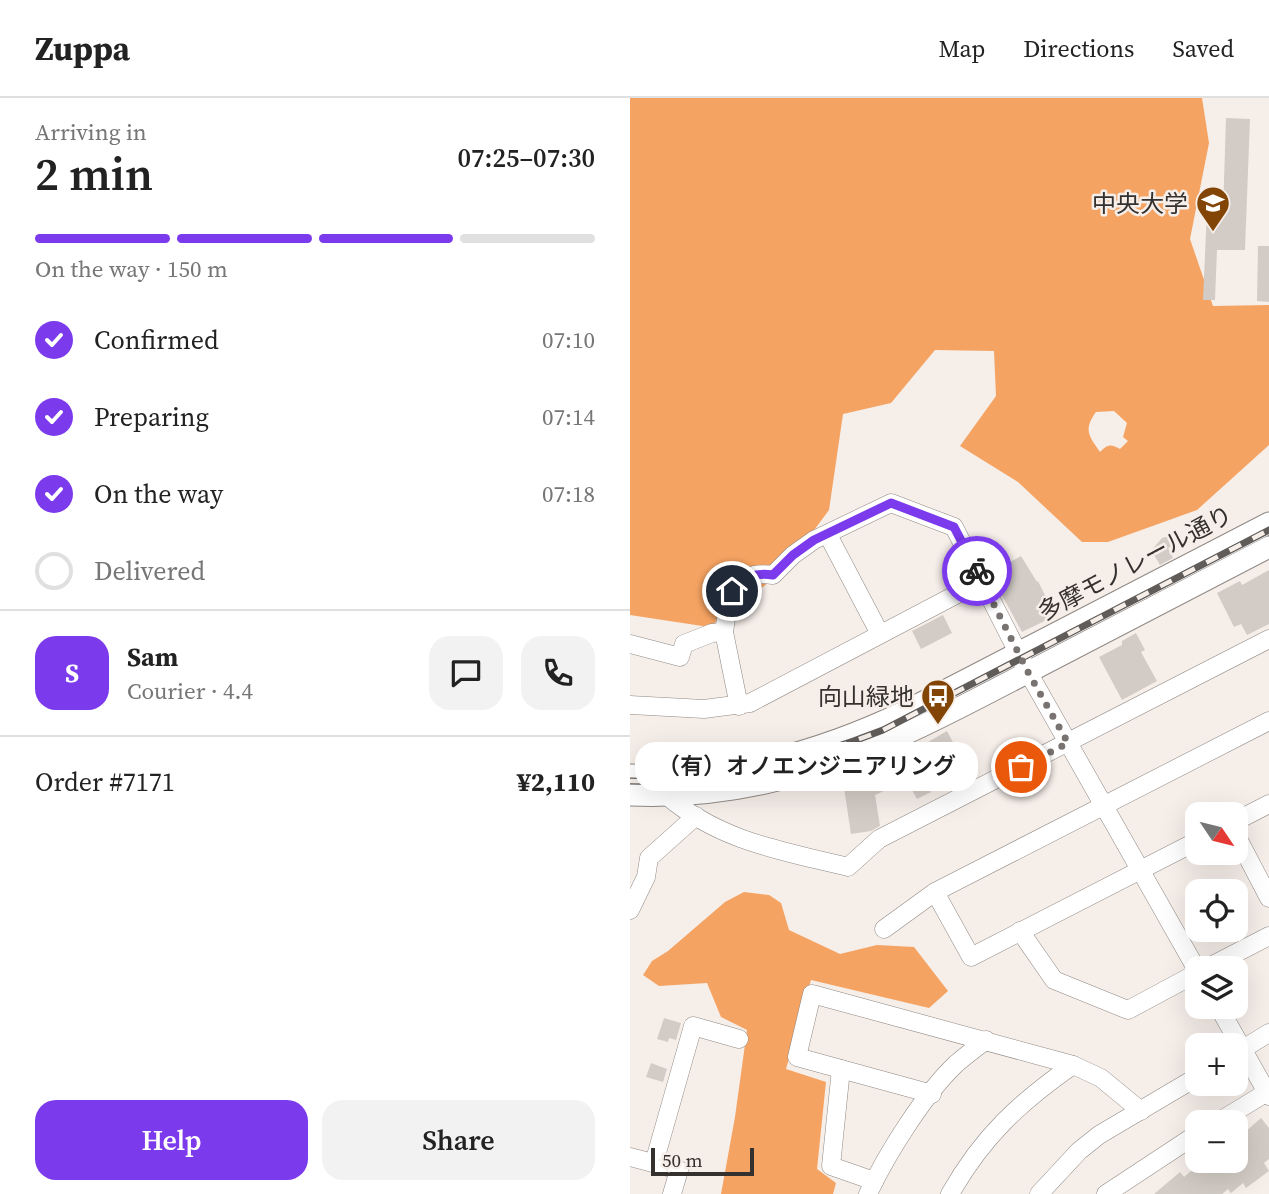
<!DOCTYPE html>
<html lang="en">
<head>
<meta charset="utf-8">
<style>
  body { margin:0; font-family:"Source Serif 4","Noto Sans JP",serif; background:#f2f2f2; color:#222; height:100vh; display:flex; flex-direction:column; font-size:26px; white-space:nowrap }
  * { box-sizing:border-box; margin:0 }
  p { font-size:23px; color:#767676 }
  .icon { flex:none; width:38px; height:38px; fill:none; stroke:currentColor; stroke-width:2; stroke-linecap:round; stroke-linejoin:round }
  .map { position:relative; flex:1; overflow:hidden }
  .sheet { display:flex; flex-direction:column; background:#fff; width:630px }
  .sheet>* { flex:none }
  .needle { width:46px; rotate:125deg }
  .fabs { position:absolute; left:555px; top:704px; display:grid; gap:14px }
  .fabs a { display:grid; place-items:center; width:63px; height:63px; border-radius:14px; background:#fff; box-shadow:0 7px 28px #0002; font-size:35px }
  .scale { position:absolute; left:21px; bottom:18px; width:103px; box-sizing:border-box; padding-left:7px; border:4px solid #34312f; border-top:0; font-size:19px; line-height:24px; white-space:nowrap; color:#34312f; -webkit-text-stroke:5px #f6eee9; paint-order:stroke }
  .pin { position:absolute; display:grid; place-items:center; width:60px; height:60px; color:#fff; margin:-30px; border:4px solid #fff; border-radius:50%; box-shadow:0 2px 7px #0007 }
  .courier { position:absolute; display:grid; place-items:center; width:70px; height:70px; margin:-35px; border:5px solid #7c3aed; border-radius:50%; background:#fff; color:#222; box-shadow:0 2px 9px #0007 }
  .bubble { position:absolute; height:49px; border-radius:21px; background:#fff; box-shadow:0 7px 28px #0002; font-size:23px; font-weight:600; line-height:49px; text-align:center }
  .head em { font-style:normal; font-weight:600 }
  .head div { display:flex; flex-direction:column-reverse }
  .head { display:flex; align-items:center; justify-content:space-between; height:119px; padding:0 35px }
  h1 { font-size:46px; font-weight:600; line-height:52px }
  .bar { display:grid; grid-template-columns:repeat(4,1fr); gap:10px 7px; align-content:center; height:84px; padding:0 35px }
  .bar i { height:9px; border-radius:5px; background:#e0e0e0 }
  .bar .selected { background:#7c3aed }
  .bar p { grid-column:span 4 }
  .line { display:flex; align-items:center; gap:18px; padding:0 35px; border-top:2px solid #e0e0e0 }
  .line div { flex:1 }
  .round { display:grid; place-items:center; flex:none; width:74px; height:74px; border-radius:21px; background:#f2f2f2 }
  ol { padding:0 35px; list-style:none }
  li { display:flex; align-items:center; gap:21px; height:77px }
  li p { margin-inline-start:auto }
  li .icon { padding:7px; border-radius:50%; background:#7c3aed; color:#fff; stroke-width:4 }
  li:last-child { color:#767676 }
  li i { width:38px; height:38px; border:4px solid #e0e0e0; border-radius:50% }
  .action { display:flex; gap:14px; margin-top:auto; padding:14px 35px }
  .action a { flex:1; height:80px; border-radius:21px; background:#7c3aed; color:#fff; font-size:28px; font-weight:600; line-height:80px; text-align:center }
  .action a+a { background:#f2f2f2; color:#222 }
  header { display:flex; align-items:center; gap:42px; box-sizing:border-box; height:98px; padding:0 35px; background:#fff; border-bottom:2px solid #e0e0e0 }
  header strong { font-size:33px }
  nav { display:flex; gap:38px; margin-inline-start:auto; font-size:24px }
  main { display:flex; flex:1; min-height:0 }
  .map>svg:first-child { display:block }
</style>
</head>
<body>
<header>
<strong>Zuppa</strong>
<nav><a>Map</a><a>Directions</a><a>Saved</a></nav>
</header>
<main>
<section class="sheet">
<div class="head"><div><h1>2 min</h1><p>Arriving in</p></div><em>07:25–07:30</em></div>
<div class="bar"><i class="selected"></i><i class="selected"></i><i class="selected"></i><i></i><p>On the way · 150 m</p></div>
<ol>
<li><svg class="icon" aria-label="check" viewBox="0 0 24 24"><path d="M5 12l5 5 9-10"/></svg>Confirmed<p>07:10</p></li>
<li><svg class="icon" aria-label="check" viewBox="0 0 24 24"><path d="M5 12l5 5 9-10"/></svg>Preparing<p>07:14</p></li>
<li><svg class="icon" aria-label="check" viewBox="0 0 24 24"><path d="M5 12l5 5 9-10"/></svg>On the way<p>07:18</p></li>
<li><i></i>Delivered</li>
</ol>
<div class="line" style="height:126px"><b class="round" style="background:#7c3aed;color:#fff">S</b><div><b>Sam</b><p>Courier · 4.4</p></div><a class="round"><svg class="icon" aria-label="chat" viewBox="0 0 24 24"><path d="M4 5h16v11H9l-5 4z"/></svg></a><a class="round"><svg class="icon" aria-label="phone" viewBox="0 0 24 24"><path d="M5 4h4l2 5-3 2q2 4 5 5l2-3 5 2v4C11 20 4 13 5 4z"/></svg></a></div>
<div class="line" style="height:91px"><div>Order #7171</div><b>¥2,110</b></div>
<div class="action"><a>Help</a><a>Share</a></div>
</section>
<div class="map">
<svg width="639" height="1096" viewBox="0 0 639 1096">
  <rect width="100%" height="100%" fill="#f6eee9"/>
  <g fill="#f5a362" fill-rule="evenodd">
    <path d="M0,0H572L579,45L560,141L583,208L639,207V347L567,412L478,444H452L388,384L330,348L366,298L364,253L305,252L261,305L213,316L199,412L153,474L79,529L0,517ZM484,313L497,325L493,339L498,343L490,351C481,346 478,346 470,354C459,338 453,332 466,314Z"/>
    <polygon points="114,794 139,797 151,805 159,832 210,856 247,847 284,849 318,893 299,910 181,882 156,971 196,984 187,1071 206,1085 203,1096 91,1096 105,1019 117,932 91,919 77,885 29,888 13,877 22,863 38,853 95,804"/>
  </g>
  <g fill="#d3ccc6">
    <polygon points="596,20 620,21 615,152 587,152 585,202 573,202 577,112 593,113"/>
    <polygon points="628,148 639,148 639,204 627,203"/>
    <polygon points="539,438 544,447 538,450 543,460 530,467 524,457 512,463 532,440"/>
    <polygon points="391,458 407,484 408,483 425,518 392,534 360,475"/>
    <polygon points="639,472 639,526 617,537 611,526 604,529 587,495 610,483 612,487"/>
    <polygon points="313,517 322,535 291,551 282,533"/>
    <polygon points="506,535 515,552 511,554 527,583 492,602 469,559 492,547 492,543"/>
    <polygon points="317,633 342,681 323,690 307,660 288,670 301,694 287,701 275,679 271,682 262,665"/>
    <polygon points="244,674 254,693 245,697 250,728 241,733 221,736 213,683 234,680"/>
    <polygon points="34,920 51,925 46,942 39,940 38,944 27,941"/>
    <polygon points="21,965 37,971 33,984 16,979"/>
    <polygon points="631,1020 639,1030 639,1061 634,1065 639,1073 616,1090 613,1085 601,1095 598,1091 592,1096 524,1096 550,1074 554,1079 574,1062 606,1062 606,1042"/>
  </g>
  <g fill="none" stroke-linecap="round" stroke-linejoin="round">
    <g stroke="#908984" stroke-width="19">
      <g id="minor">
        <polyline points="198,437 250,536"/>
        <path d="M94,534C99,502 101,471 143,477L163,457L184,442L261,405L324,429L398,574L567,872"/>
        <polyline points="0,546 50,559 54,546 82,535 94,534 109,608"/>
        <polyline points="0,607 74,611 120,605 352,483"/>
        <path d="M36,697C89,743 152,753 218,769L249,741L639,541"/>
        <polyline points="606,723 639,706"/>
        <polyline points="606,737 639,800"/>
        <polyline points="305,794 639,623"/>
        <polyline points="0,812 16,779 19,760 66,718"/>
        <polyline points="254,831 305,794 341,859 567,743"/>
        <polyline points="390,833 424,882 498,912 567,875"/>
        <polyline points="577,870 639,838"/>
        <polyline points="588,908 639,998"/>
        <polyline points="606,955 639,935"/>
        <polyline points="211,971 201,1068 244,1083"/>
        <polyline points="302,996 167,959 182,896 443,967 471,980 511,1013"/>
        <polyline points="588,1024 639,993"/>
        <polyline points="0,1059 49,1072 42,1096"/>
        <polyline points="24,1065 63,928 109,941"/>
        <path d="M238,1096C256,1057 295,995 326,966C335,958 346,950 356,942"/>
        <path d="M320,1096C353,1038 389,1005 443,967"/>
        <polyline points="409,1096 449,1053 469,1037 567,979"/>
        <polyline points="476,1096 567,1036"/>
      </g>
    </g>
    <g stroke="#908984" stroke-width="23">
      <g id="major">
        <path d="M0,677C94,681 190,654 274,614L639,425"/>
        <path d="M0,697C159,704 273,639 408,569C485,529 562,489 639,449"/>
      </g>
    </g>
    <use href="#minor" stroke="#fff" stroke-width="18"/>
    <use href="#major" stroke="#fff" stroke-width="21"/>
    <g stroke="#605c59" stroke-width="7">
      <path id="rail" d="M0,683C87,685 172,664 253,632L639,432"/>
    </g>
    <use href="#rail" stroke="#f6eee9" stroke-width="4.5" stroke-dasharray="13" stroke-linecap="butt"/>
  </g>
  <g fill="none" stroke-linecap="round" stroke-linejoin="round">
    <polyline stroke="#787370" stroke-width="7" stroke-dasharray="0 12.6" points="347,473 398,574 438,645 391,669"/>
    <path stroke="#7c3aed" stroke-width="9" d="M102,493C114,479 125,474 143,477L163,457L184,442L261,405L324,429L347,473"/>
  </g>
  <defs>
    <g id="university-pin" transform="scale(1.75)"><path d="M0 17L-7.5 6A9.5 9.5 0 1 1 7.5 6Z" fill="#834505" stroke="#f6eee9"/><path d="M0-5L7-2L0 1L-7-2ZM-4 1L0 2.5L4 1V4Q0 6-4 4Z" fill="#fff"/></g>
    <g id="bus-pin" transform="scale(1.75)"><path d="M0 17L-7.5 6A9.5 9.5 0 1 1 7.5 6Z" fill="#834505" stroke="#f6eee9"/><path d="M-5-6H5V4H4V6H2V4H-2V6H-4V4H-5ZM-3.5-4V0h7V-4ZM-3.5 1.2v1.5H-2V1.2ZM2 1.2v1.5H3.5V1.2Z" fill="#fff"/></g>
  </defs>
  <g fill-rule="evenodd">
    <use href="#university-pin" x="583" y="105"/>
    <use href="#bus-pin" x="308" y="598"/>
  </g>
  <g text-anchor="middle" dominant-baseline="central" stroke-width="5" stroke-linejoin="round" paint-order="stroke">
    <g font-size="24" fill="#34312f" stroke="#f6eee9" text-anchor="end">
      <text x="558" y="105">中央大学</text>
      <text x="284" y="598">向山緑地</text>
    </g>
    <g font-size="24" fill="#34312f" stroke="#f6eee9">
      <text transform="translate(505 465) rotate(-28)">多摩モノレール通り</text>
    </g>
  </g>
</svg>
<div class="fabs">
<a><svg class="needle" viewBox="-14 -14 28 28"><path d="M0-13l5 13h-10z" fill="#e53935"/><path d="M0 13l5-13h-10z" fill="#767676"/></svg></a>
<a><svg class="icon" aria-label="locate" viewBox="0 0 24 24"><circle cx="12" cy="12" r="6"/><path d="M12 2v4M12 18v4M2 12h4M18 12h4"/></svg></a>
<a><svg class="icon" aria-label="layers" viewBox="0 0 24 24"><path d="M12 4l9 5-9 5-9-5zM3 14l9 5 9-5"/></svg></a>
<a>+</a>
<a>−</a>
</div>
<div class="scale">50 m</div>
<div class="pin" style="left:391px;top:669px;background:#ea580c"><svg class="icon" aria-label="bag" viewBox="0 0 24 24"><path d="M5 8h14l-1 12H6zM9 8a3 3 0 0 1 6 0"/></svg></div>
<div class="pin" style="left:102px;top:493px;background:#1f2937"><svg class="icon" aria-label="home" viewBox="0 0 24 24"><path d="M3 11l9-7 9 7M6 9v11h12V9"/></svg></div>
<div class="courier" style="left:347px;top:473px"><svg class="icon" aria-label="bike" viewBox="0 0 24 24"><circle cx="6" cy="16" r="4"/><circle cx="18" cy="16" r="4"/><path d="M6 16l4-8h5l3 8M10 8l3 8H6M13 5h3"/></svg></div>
<div class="bubble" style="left:5px;top:644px;width:343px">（有）オノエンジニアリング</div>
</div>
</main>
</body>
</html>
